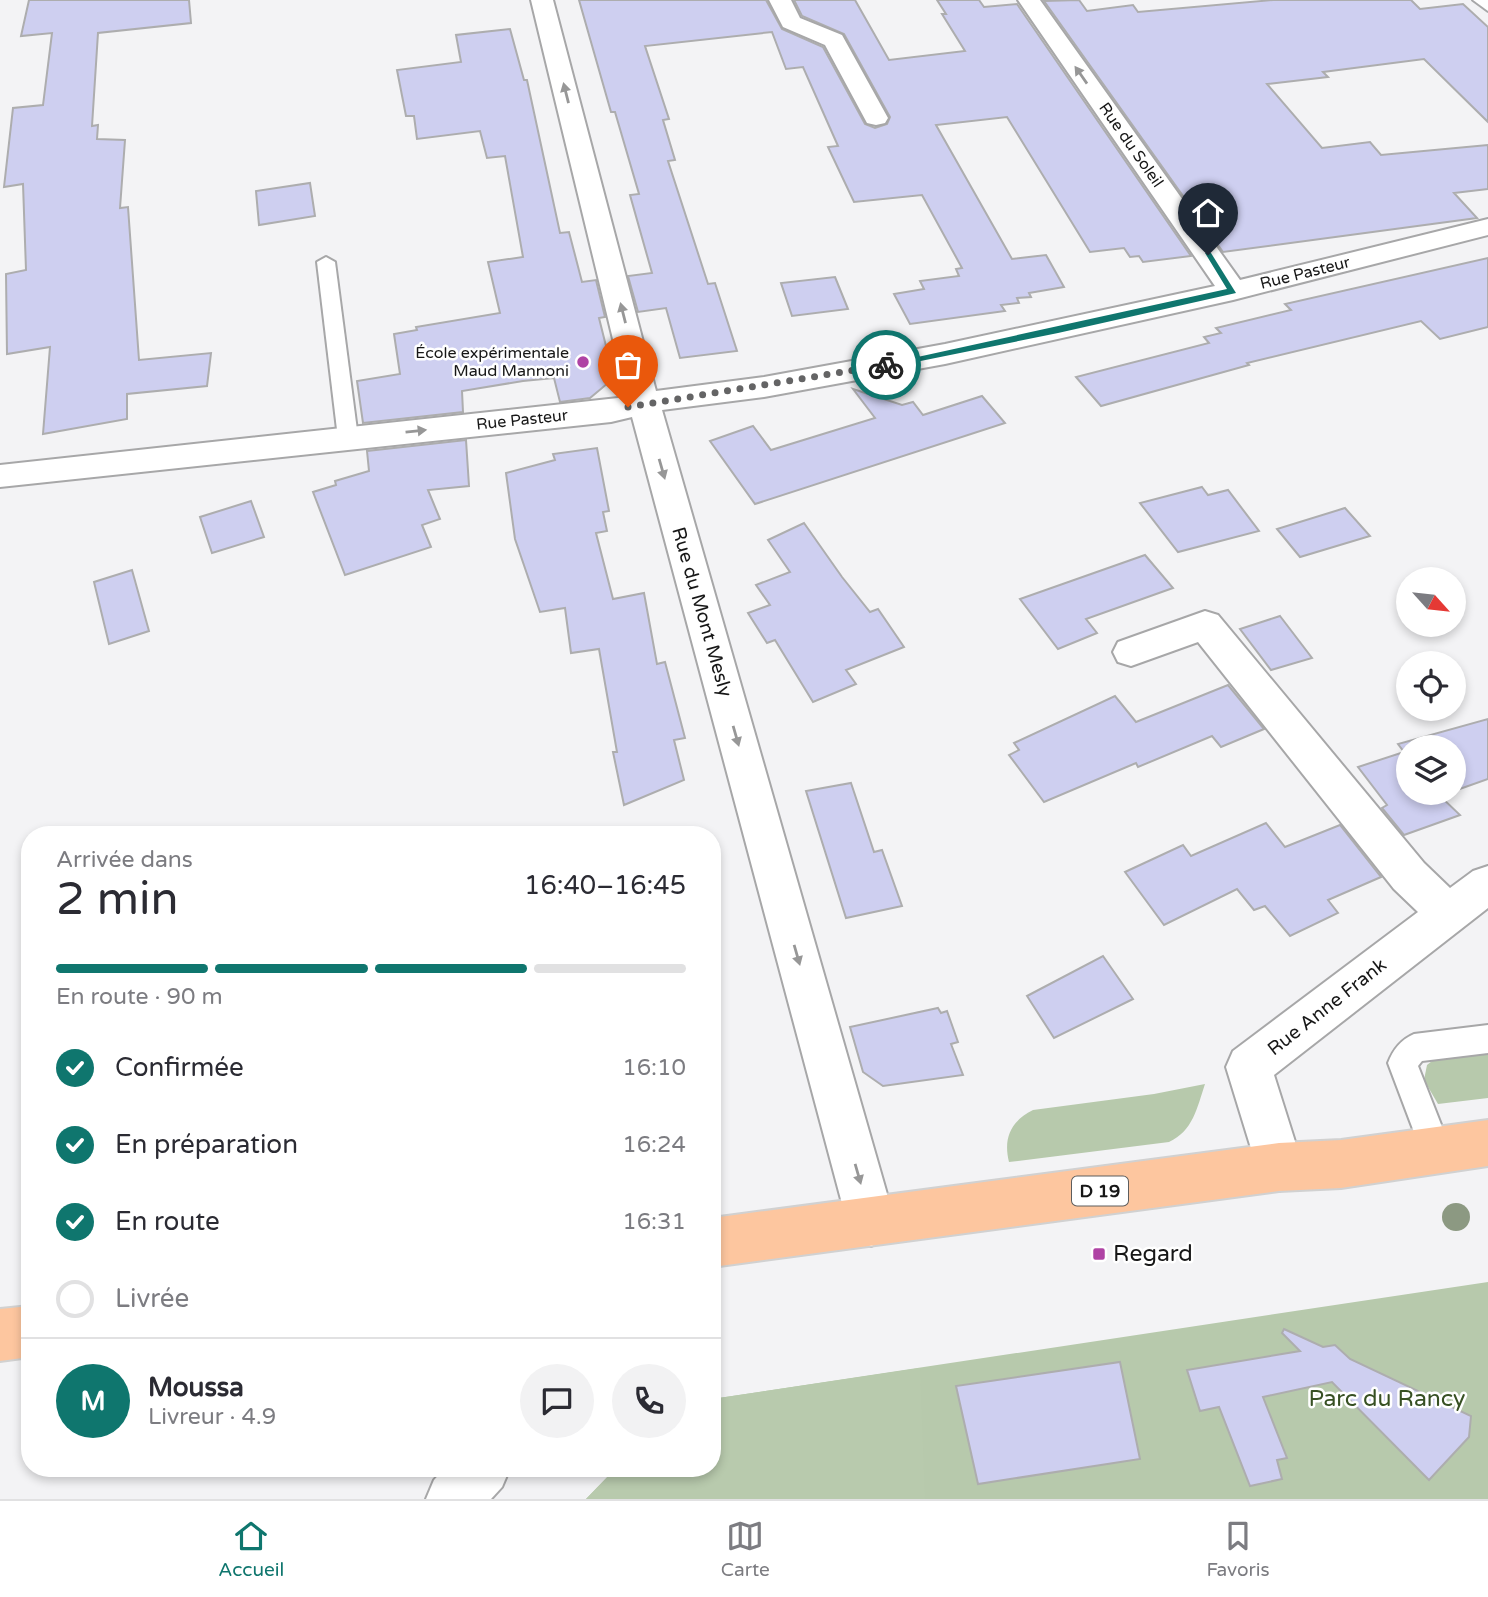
<!DOCTYPE html>
<html lang="fr">
<head>
<meta charset="utf-8">
<style>
  body { margin:0; font-family:"Varela Round",sans-serif; background:#f2f2f3; color:#2b2b33; height:100vh; display:flex; flex-direction:column; font-size:26px; white-space:nowrap }
  * { box-sizing:border-box; margin:0 }
  p { font-size:23px; color:#7c7c81 }
  .icon { flex:none; width:38px; height:38px; fill:none; stroke:currentColor; stroke-width:2; stroke-linecap:round; stroke-linejoin:round }
  .map { position:relative; flex:1; overflow:hidden }
  .details { position:absolute; left:21px; top:826px; width:700px; height:651px; display:flex; flex-direction:column; background:#fff; border-radius:28px; box-shadow:0 4px 10px #0003 }
  .details>* { flex:none }
  .needle { width:46px; rotate:117deg }
  .tools { position:absolute; left:1396px; top:567px; display:grid; gap:14px }
  .tools a { display:grid; place-items:center; width:70px; height:70px; border-radius:50%; background:#fff; box-shadow:0 4px 10px #0003; font-size:35px }
  .pin { position:absolute; display:grid; place-items:center; width:60px; height:60px; color:#fff; margin:-72px -30px; border-radius:50% 50% 50% 0; rotate:-45deg; box-shadow:0 0 7px #0007 }
  .pin .icon { rotate:45deg }
  .courier { position:absolute; display:grid; place-items:center; width:70px; height:70px; margin:-35px; border:5px solid #0f766e; border-radius:50%; background:#fff; color:#222; box-shadow:0 2px 9px #0007 }
  .head em { font-style:normal; font-weight:600 }
  .head div { display:flex; flex-direction:column-reverse }
  .head { display:flex; align-items:center; justify-content:space-between; height:119px; padding:0 35px }
  h1 { font-size:46px; font-weight:600; line-height:52px }
  .bar { display:grid; grid-template-columns:repeat(4,1fr); gap:10px 7px; align-content:center; height:84px; padding:0 35px }
  .bar i { height:9px; border-radius:5px; background:#e1e1e2 }
  .bar .selected { background:#0f766e }
  .bar p { grid-column:span 4 }
  .line { display:flex; align-items:center; gap:18px; padding:0 35px; border-top:2px solid #e1e1e2 }
  .line div { flex:1 }
  .round { display:grid; place-items:center; flex:none; width:74px; height:74px; border-radius:37px; background:#f2f2f3 }
  ol { padding:0 35px; list-style:none }
  li { display:flex; align-items:center; gap:21px; height:77px }
  li p { margin-inline-start:auto }
  li .icon { padding:7px; border-radius:50%; background:#0f766e; color:#fff; stroke-width:4 }
  li:last-child { color:#7c7c81 }
  li i { width:38px; height:38px; border:4px solid #e1e1e2; border-radius:50% }
  .tabs { display:flex; justify-content:space-around; align-items:center; height:98px; border-top:2px solid #e1e1e2; background:#fff; font-size:19px; color:#7c7c81 }
  .tabs a { display:grid; justify-items:center; gap:4px }
  .tabs .selected { color:#0f766e }
  .map>svg:first-child { display:block }
</style>
</head>
<body>
<div class="map">
<svg width="1488" height="1499" viewBox="0 0 1488 1499">
  <rect width="100%" height="100%" fill="#f3f3f5"/>
  <g fill="#b7c9ac">
    <polygon points="1488,1054 1488,1098 1438,1104 1424,1080 1427,1065 1432,1061"/>
    <path d="M1205,1084C1197,1108 1193,1131 1169,1142L1009,1162C1003,1138 1011,1121 1033,1110L1154,1094Z"/>
    <polygon points="1488,1282 1488,1499 586,1499 616,1468 712,1468 712,1399"/>
  </g>
  <polygon fill="#b8caad" points="920,1368 925,1499 586,1499 616,1468 712,1468 712,1399"/>
  <g fill="#cecff0" stroke="#adadae" stroke-width="2">
    <polygon points="29,0 189,0 191,23 98,33 92,126 98,125 97,139 125,140 120,208 128,207 139,360 211,353 207,386 127,394 127,419 43,434 50,347 7,354 6,274 26,270 23,184 4,187 13,108 43,105 52,33 21,36"/>
    <polygon points="579,0 766,0 782,29 823,47 865,124 875,128 887,124 890,117 844,34 802,16 794,0 855,0 889,60 965,51 942,14 946,14 937,0 979,0 984,7 1017,4 1191,256 1143,262 1139,256 1130,257 1124,248 1090,252 1007,117 936,125 1012,259 1046,255 1064,287 1029,293 1031,297 1017,298 1019,303 1001,305 1005,311 910,324 894,294 924,289 920,281 959,276 956,269 962,268 922,195 854,202 828,147 838,146 803,67 786,69 772,32 645,46 669,119 663,120 675,160 668,161 708,284 715,283 737,351 680,358 666,308 638,312 628,276 652,273 630,195 639,194 615,112 611,112"/>
    <polygon points="1079,0 1087,11 1133,5 1138,12 1273,0 1411,0 1420,9 1463,4 1488,27 1488,122 1424,59 1323,72 1328,77 1267,84 1322,148 1370,142 1381,155 1488,145 1488,189 1454,193 1477,218 1223,252 1044,1"/>
    <polygon points="510,29 524,80 527,80 560,233 569,232 582,282 596,280 605,317 599,318 614,378 590,398 560,402 554,378 523,381 462,391 463,412 363,423 357,381 400,374 394,334 417,330 416,327 500,313 488,262 523,257 505,156 487,158 480,131 417,139 414,116 406,116 397,70 461,62 456,35"/>
    <polygon points="310,183 315,216 259,225 256,191"/>
    <polygon points="1488,258 1488,327 1440,339 1421,321 1247,363 1249,365 1101,406 1076,377 1209,343 1204,337 1221,333 1216,328 1291,310 1285,304"/>
    <polygon points="835,277 848,309 792,316 781,283"/>
    <polygon points="853,389 902,405 913,402 923,415 982,396 1005,423 755,504 710,441 753,426 771,450 875,418"/>
    <polygon points="466,440 469,486 428,490 440,519 422,525 431,547 345,575 313,492 336,485 335,481 369,471 367,451"/>
    <polygon points="597,448 609,511 603,512 607,531 596,533 613,599 644,593 657,664 665,662 685,738 674,740 684,780 624,805 613,752 617,752 599,649 571,653 565,608 540,612 515,539 506,473 555,460 553,454"/>
    <polygon points="1202,487 1208,495 1228,490 1259,531 1178,552 1140,503"/>
    <polygon points="251,501 264,537 212,553 200,517"/>
    <polygon points="1345,508 1370,536 1300,557 1277,529"/>
    <polygon points="804,523 842,577 870,612 878,609 904,647 846,670 856,684 813,702 775,640 767,643 748,613 770,605 756,585 790,572 768,540"/>
    <polygon points="1145,555 1173,588 1086,619 1097,633 1058,649 1020,599"/>
    <polygon points="132,570 149,631 109,644 94,582"/>
    <polygon points="1280,616 1312,658 1271,670 1240,629"/>
    <polygon points="1228,685 1264,729 1221,747 1212,736 1138,767 1136,763 1044,802 1009,755 1019,750 1014,743 1115,696 1136,722"/>
    <polygon points="1488,719 1488,779 1454,791 1454,747 1409,747 1409,793 1449,793 1440,796 1460,815 1404,835 1382,808 1387,805 1358,767 1404,752 1398,744"/>
    <polygon points="851,783 874,852 882,850 902,906 846,918 806,791"/>
    <polygon points="1266,823 1285,847 1340,825 1381,877 1328,900 1338,913 1290,936 1265,906 1254,910 1237,889 1164,925 1125,872 1183,845 1191,856"/>
    <polygon points="1103,956 1133,999 1054,1038 1027,996"/>
    <polygon points="938,1008 941,1013 947,1011 958,1042 951,1044 963,1075 883,1086 863,1072 850,1027"/>
    <polygon points="1284,1329 1323,1347 1335,1345 1350,1359 1471,1416 1469,1437 1429,1480 1332,1382 1263,1397 1287,1458 1277,1460 1282,1479 1250,1486 1219,1407 1200,1411 1187,1370 1300,1351 1282,1333"/>
    <polygon points="1120,1362 1140,1459 978,1484 956,1386"/>
  </g>
  <g fill="none" stroke-linecap="round" stroke-linejoin="round">
    <g stroke="#a7a7a8" stroke-width="4">
      <g id="service">
        <polygon points="1473,0 1488,0 1488,11"/>
        <polygon points="326,257 335,262 358,438 355,443 341,443 338,438 317,262"/>
        <path d="M1488,1025V1053L1422,1061L1418,1066L1451,1150L1447,1161L1436,1165L1425,1161L1388,1063C1393,1050 1400,1040 1414,1034Z"/>
      </g>
    </g>
    <g stroke="#a7a7a8" stroke-width="4">
      <g id="minor">
        <polygon points="531,0 553,0 656,391 764,377 945,344 1215,286 1018,0 1040,0 1240,280 1488,219 1488,235 1233,300 945,364 764,397 662,410 895,1222 888,1239 871,1246 854,1239 847,1222 632,417 611,422 0,487 0,465 627,397"/>
        <polygon points="769,0 791,0 800,18 842,35 888,118 885,123 876,125 867,123 825,45 783,27"/>
        <polygon points="1205,611 1218,615 1424,863 1450,888 1473,871 1488,866 1488,908 1274,1075 1303,1167 1296,1184 1279,1191 1262,1184 1226,1067 1233,1051 1418,912 1394,889 1198,642 1131,666 1118,662 1113,652 1118,642"/>
        <polygon points="445,1468 510,1468 502,1487 491,1499 426,1499 434,1480"/>
      </g>
    </g>
    <g stroke="#d1d1d1" stroke-width="4">
      <g id="primary">
        <polygon points="1488,1120 1488,1166 1341,1188 1279,1191 712,1267 712,1218 1279,1143 1341,1140"/>
        <polygon points="30,1306 30,1357 0,1361 0,1309"/>
      </g>
    </g>
    <use href="#service" fill="#fff" fill-rule="evenodd"/>
    <use href="#minor" fill="#fff" fill-rule="evenodd"/>
    <use href="#primary" fill="#fdc69f" fill-rule="evenodd"/>
  </g>
  <circle fill="#8c9982" cx="1456" cy="1217" r="14"/>
  <defs><path id="oneway-solid" d="M-6-.8H1V-3.2L6.5 0L1 3.2V.8H-6Z" transform="scale(1.75)"/></defs>
  <g fill="#979797">
    <use href="#oneway-solid" transform="translate(1081 75) rotate(-125)"/>
    <use href="#oneway-solid" transform="translate(566 93) rotate(-104)"/>
    <use href="#oneway-solid" transform="translate(623 313) rotate(-104)"/>
    <use href="#oneway-solid" transform="translate(416 431) rotate(-6)"/>
    <use href="#oneway-solid" transform="translate(662 469) rotate(74)"/>
    <use href="#oneway-solid" transform="translate(736 736) rotate(74)"/>
    <use href="#oneway-solid" transform="translate(797 955) rotate(74)"/>
    <use href="#oneway-solid" transform="translate(858 1174) rotate(74)"/>
  </g>
  <polygon fill="#0f766e" points="1205,253 1211,253 1236,293 1058,333 886,368 881,365 1227,289"/>
  <g fill="none" stroke-linecap="round" stroke-linejoin="round">
    <polyline stroke="#646465" stroke-width="7" stroke-dasharray="0 12.6" points="628,407 886,365"/>
  </g>
  <g fill="#af43a4" stroke="#fff" stroke-width="2.5">
    <circle cx="583" cy="362" r="7"/>
    <rect x="1092" y="1247" width="14" height="14" rx="3.5"/>
  </g>
  <g text-anchor="middle" dominant-baseline="central" stroke-width="5" stroke-linejoin="round" paint-order="stroke">
    <g font-size="16" fill="#171717" stroke="#fff">
      <text transform="translate(1131 145) rotate(55)">Rue du Soleil</text>
      <text transform="translate(1305 273) rotate(-14)">Rue Pasteur</text>
      <text transform="translate(522 420) rotate(-6)">Rue Pasteur</text>
    </g>
    <g font-size="16" fill="#171717" stroke="#fff" text-anchor="end">
      <text x="569" y="353">École expérimentale<tspan x="569" dy="18">Maud Mannoni</tspan></text>
    </g>
    <rect fill="#fff" stroke="#5d5d5d" stroke-width="2" x="1072" y="1176.5" width="56" height="29" rx="5"/>
    <g font-size="18" font-weight="bold" fill="#171717">
      <text x="1100" y="1191">D 19</text>
    </g>
    <g font-size="19" fill="#171717" stroke="#fff">
      <text transform="translate(702 612) rotate(74)">Rue du Mont Mesly</text>
      <text transform="translate(1327 1007) rotate(-38)">Rue Anne Frank</text>
    </g>
    <g font-size="23" fill="#171717" stroke="#fff" text-anchor="start">
      <text x="1113" y="1254">Regard</text>
    </g>
    <g font-size="23" fill="#375023" stroke="#fff">
      <text x="1387" y="1399">Parc du Rancy</text>
    </g>
  </g>
</svg>
<div class="tools">
<a><svg class="needle" viewBox="-14 -14 28 28"><path d="M0-13l5 13h-10z" fill="#e53935"/><path d="M0 13l5-13h-10z" fill="#7c7c81"/></svg></a>
<a><svg class="icon" aria-label="locate" viewBox="0 0 24 24"><circle cx="12" cy="12" r="6"/><path d="M12 2v4M12 18v4M2 12h4M18 12h4"/></svg></a>
<a><svg class="icon" aria-label="layers" viewBox="0 0 24 24"><path d="M12 4l9 5-9 5-9-5zM3 14l9 5 9-5"/></svg></a>
</div>
<div class="pin" style="left:628px;top:407px;background:#ea580c"><svg class="icon" aria-label="bag" viewBox="0 0 24 24"><path d="M5 8h14l-1 12H6zM9 8a3 3 0 0 1 6 0"/></svg></div>
<div class="pin" style="left:1208px;top:255px;background:#1f2937"><svg class="icon" aria-label="home" viewBox="0 0 24 24"><path d="M3 11l9-7 9 7M6 9v11h12V9"/></svg></div>
<div class="courier" style="left:886px;top:365px"><svg class="icon" aria-label="bike" viewBox="0 0 24 24"><circle cx="6" cy="16" r="4"/><circle cx="18" cy="16" r="4"/><path d="M6 16l4-8h5l3 8M10 8l3 8H6M13 5h3"/></svg></div>
<section class="details">
<div class="head"><div><h1>2 min</h1><p>Arrivée dans</p></div><em>16:40–16:45</em></div>
<div class="bar"><i class="selected"></i><i class="selected"></i><i class="selected"></i><i></i><p>En route · 90 m</p></div>
<ol>
<li><svg class="icon" aria-label="check" viewBox="0 0 24 24"><path d="M5 12l5 5 9-10"/></svg>Confirmée<p>16:10</p></li>
<li><svg class="icon" aria-label="check" viewBox="0 0 24 24"><path d="M5 12l5 5 9-10"/></svg>En préparation<p>16:24</p></li>
<li><svg class="icon" aria-label="check" viewBox="0 0 24 24"><path d="M5 12l5 5 9-10"/></svg>En route<p>16:31</p></li>
<li><i></i>Livrée</li>
</ol>
<div class="line" style="height:126px"><b class="round" style="background:#0f766e;color:#fff">M</b><div><b>Moussa</b><p>Livreur · 4.9</p></div><a class="round"><svg class="icon" aria-label="chat" viewBox="0 0 24 24"><path d="M4 5h16v11H9l-5 4z"/></svg></a><a class="round"><svg class="icon" aria-label="phone" viewBox="0 0 24 24"><path d="M5 4h4l2 5-3 2q2 4 5 5l2-3 5 2v4C11 20 4 13 5 4z"/></svg></a></div>
</section>
</div>
<nav class="tabs">
<a class="selected"><svg class="icon" aria-label="home" viewBox="0 0 24 24"><path d="M3 11l9-7 9 7M6 9v11h12V9"/></svg>Accueil</a>
<a><svg class="icon" aria-label="map" viewBox="0 0 24 24"><path d="M3 6l6-2 6 2 6-2v14l-6 2-6-2-6 2zM9 4v14M15 6v14"/></svg>Carte</a>
<a><svg class="icon" aria-label="saved" viewBox="0 0 24 24"><path d="M7 4h10v16l-5-4-5 4z"/></svg>Favoris</a>
</nav>
</body>
</html>
